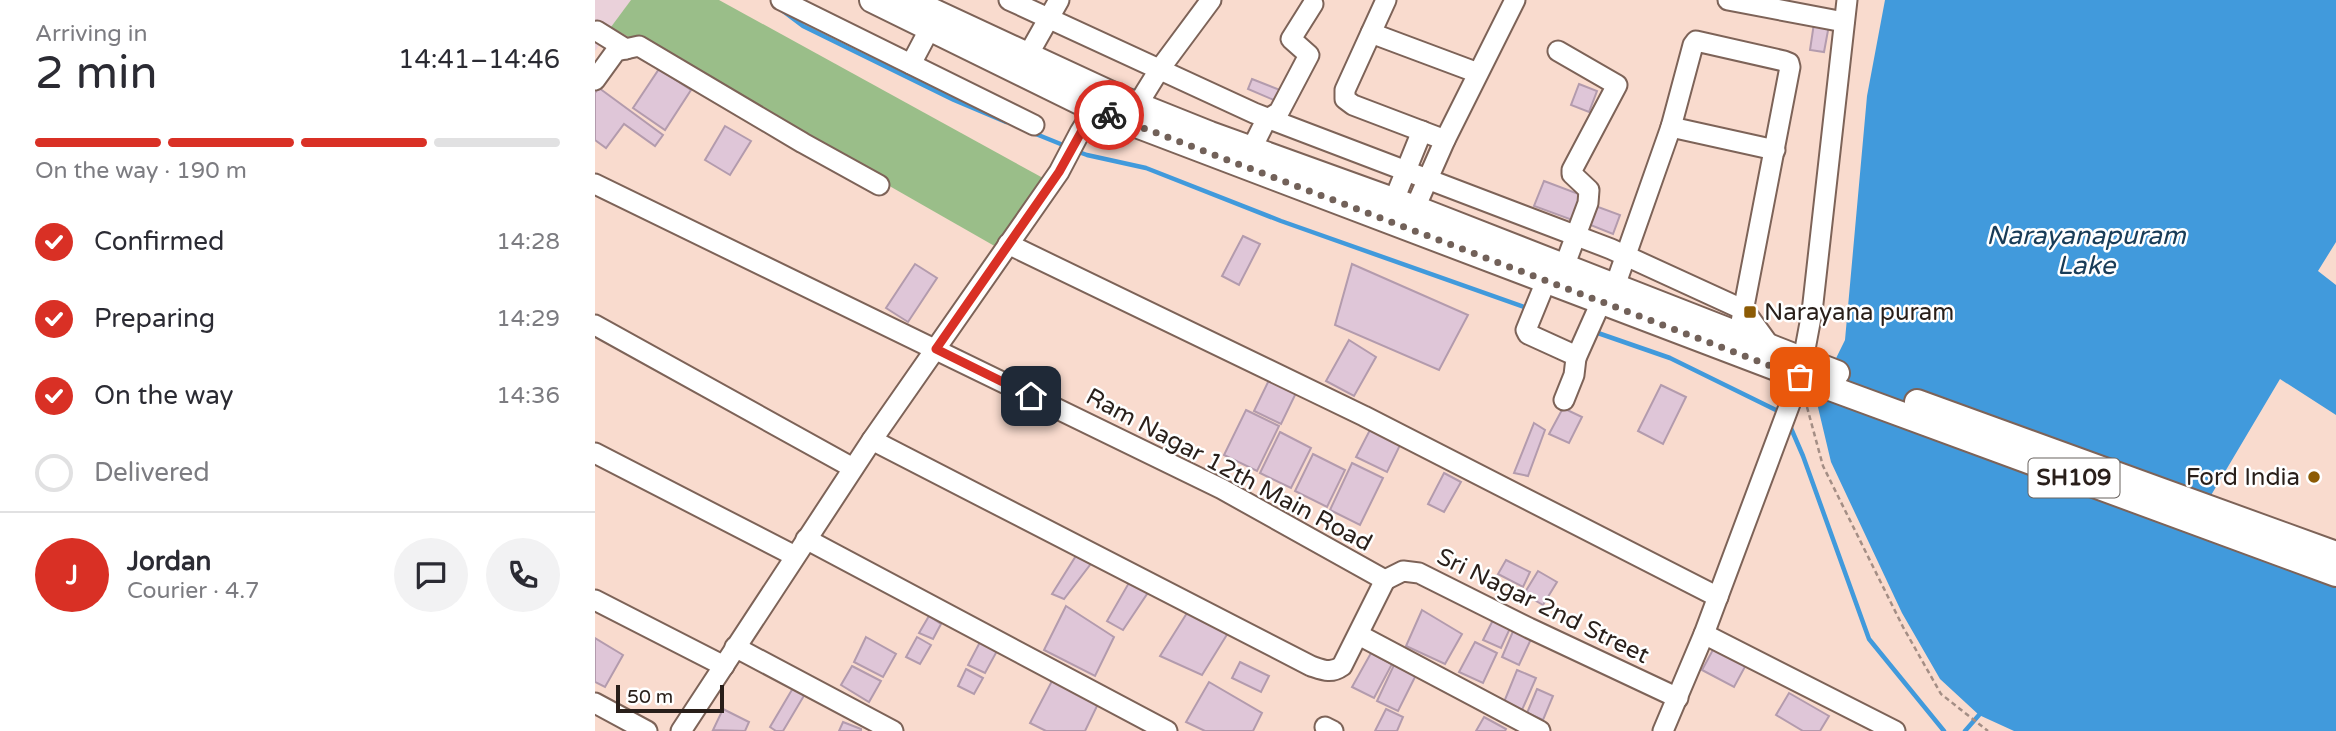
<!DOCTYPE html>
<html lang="en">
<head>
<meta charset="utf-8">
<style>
  body { margin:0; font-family:"Varela Round",sans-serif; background:#f2f2f3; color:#2b2b33; height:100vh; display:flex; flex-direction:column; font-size:26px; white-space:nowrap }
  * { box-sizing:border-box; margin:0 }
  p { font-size:23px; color:#7c7c81 }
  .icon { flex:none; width:38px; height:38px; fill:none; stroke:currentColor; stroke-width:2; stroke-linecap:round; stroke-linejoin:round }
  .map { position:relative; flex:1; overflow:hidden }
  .panel { display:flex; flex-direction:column; background:#fff; width:595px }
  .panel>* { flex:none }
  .scale { position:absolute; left:21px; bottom:18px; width:108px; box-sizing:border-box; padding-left:7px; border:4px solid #291f1a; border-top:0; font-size:19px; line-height:24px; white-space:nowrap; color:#291f1a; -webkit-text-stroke:5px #fff; paint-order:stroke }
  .pin { position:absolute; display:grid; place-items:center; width:60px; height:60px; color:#fff; margin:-30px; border-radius:14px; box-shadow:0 4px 10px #0006 }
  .courier { position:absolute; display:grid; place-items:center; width:70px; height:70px; margin:-35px; border:5px solid #d93025; border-radius:50%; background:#fff; color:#222; box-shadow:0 2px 9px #0007 }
  .summary em { font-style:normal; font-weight:600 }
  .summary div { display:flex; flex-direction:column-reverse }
  .summary { display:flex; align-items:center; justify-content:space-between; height:119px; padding:0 35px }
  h1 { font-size:46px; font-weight:600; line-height:52px }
  .bar { display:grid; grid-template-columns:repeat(4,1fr); gap:10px 7px; align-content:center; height:84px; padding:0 35px }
  .bar i { height:9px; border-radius:5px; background:#e1e1e2 }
  .bar .on { background:#d93025 }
  .bar p { grid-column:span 4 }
  .line { display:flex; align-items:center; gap:18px; padding:0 35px; border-top:2px solid #e1e1e2 }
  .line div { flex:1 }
  .round { display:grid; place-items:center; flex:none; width:74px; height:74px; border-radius:37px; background:#f2f2f3 }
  ol { padding:0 35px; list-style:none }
  li { display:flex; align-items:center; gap:21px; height:77px }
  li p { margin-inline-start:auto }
  li .icon { padding:7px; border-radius:50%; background:#d93025; color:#fff; stroke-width:4 }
  li:last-child { color:#7c7c81 }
  li i { width:38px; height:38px; border:4px solid #e1e1e2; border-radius:50% }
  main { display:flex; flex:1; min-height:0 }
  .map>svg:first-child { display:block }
</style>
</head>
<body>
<main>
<section class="panel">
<div class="summary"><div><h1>2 min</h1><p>Arriving in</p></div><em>14:41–14:46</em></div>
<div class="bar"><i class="on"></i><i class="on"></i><i class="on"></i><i></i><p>On the way · 190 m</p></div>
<ol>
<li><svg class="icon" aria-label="check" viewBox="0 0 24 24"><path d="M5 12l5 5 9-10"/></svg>Confirmed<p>14:28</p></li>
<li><svg class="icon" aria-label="check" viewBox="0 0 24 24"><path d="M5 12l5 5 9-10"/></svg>Preparing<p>14:29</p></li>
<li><svg class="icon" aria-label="check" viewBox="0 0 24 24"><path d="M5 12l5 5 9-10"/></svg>On the way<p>14:36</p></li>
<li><i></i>Delivered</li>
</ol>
<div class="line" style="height:126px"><b class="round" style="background:#d93025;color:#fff">J</b><div><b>Jordan</b><p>Courier · 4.7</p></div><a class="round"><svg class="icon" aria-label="chat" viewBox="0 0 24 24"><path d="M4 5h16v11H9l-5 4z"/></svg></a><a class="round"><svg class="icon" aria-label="phone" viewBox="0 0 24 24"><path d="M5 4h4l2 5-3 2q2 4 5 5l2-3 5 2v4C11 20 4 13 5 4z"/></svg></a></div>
</section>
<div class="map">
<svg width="1741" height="731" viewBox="0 0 1741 731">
  <rect width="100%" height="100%" fill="#f9dbce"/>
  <polygon fill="#ead1da" points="0,0 36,0 0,51"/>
  <polygon fill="#9abe89" points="36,0 124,0 448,178 403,248 16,27"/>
  <polygon fill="#419adc" points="1290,0 1741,0 1741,242 1723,271 1741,285 1741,415 1685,379 1615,497 1741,572 1741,731 1419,731 1384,715 1345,679 1307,613 1236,462 1221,399 1250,340 1272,96"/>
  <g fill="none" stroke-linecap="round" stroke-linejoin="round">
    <g stroke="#419adc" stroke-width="4.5">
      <polyline points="188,11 208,26 359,100 411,122"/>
      <polyline points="436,132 473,147"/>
      <polyline points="481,151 492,155 551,168 686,221 932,308"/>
      <polyline points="1000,332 1075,358 1187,413"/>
      <polyline points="1195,426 1208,456 1274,639 1349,731"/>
      <polyline points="1370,731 1384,715"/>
    </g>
  </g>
  <g fill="#dfc6d8" stroke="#b39bad" stroke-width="2">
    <polygon points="1219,23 1234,25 1229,52 1215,50"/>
    <polygon points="64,69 96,90 70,130 38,108"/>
    <polygon points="657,79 685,90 681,101 653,89"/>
    <polygon points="984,84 1002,91 994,112 976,105"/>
    <polygon points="4,88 68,135 60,146 29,124 11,148 0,140 0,93"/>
    <polygon points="130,126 156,141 135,175 110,160"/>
    <polygon points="949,181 989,196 980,221 939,206"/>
    <polygon points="995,204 1025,215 1018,234 988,222"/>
    <polygon points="648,236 665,244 644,285 627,276"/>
    <polygon points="320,264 342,278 313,322 291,308"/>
    <polygon points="757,264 873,315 844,370 740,325"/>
    <polygon points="754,340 781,357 759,396 731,381"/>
    <polygon points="674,380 701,393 686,424 659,411"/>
    <polygon points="1066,385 1091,397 1068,444 1043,431"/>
    <polygon points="968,408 987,417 974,443 954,434"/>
    <polygon points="651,410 684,426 662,471 629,455"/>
    <polygon points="939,423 950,430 933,476 919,473"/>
    <polygon points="777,426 807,441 792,472 761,457"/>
    <polygon points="685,432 716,448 696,488 665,473"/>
    <polygon points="718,454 750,470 732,507 700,491"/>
    <polygon points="757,463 788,478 765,525 735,510"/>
    <polygon points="849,473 866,482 849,512 833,504"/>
    <polygon points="484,551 498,561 469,599 457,594"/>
    <polygon points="911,560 935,572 928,587 903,574"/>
    <polygon points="943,571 962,582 948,605 929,594"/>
    <polygon points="535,581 554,591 528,630 512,621"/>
    <polygon points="471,606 519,637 500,676 449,650"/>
    <polygon points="827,610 867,634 850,664 811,646"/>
    <polygon points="592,613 633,633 607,675 565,656"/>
    <polygon points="334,616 346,624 338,639 324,633"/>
    <polygon points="900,616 917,624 906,648 888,640"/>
    <polygon points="919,629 937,637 924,665 907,657"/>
    <polygon points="271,637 301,654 288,677 259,662"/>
    <polygon points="322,637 336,645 325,664 311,657"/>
    <polygon points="0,638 28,655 10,687 0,682"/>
    <polygon points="385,642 402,651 390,673 373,665"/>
    <polygon points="880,642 902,653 888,683 864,672"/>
    <polygon points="1120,646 1152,663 1139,687 1107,670"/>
    <polygon points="776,653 797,664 779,698 757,687"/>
    <polygon points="645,662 674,676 666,692 637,678"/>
    <polygon points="799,665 821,675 803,711 782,701"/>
    <polygon points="257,666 286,681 274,702 246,685"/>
    <polygon points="371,669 388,678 379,694 363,686"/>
    <polygon points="922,670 941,678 927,710 909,702"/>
    <polygon points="458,679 503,704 490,731 451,731 435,723"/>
    <polygon points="614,682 667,713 658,731 610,731 591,722"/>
    <polygon points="198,688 210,694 188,731 181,731 175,727"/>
    <polygon points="942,689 958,696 948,720 932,713"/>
    <polygon points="1194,693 1234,716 1225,731 1208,731 1181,715"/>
    <polygon points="128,709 154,722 150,731 118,730"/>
    <polygon points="791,709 808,717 802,731 780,731"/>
    <polygon points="889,717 911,729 910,731 881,731"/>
    <polygon points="248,722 266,729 266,731 244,731"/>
  </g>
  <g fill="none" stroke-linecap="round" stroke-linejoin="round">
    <g stroke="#7d6358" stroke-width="23">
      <g id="minor">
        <polyline points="186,0 439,125"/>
        <polyline points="414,0 659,113 1016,249 1149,310 1175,346"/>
        <polyline points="791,0 750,90 750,99 758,105 850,140"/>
        <polyline points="1133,0 1249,22"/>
        <polyline points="2,31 31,49"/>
        <polyline points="776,33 883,73"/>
        <polyline points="963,51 1022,85 977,170 977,174 994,190 993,203 969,267"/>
        <polyline points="433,55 464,0"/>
        <polyline points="316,64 335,28"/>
        <polyline points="0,80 21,51 44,46 208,143 284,185"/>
        <polyline points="543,104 564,70 616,0"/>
        <polyline points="1076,127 1180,150"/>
        <polyline points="657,148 671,120 684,112 714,55 696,39 718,4"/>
        <polyline points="0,184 627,489 790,580"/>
        <polyline points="799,200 827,131"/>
        <polyline points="820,208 850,140 920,0"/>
        <polyline points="413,244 769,416 1123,597"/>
        <polyline points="951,281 931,330 933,334 977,354 981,358 979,375 969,400"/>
        <polyline points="1020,286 1076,127 1098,45 1101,41 1189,61 1194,63 1195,67 1146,322"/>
        <polyline points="0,325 258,468"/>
        <polyline points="981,358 1006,302"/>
        <polyline points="1208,360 1217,312 1252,0"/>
        <path d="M277,440L716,666C728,670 736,674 747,666L790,580"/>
        <polyline points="0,453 200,556"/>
        <polyline points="211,539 572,731"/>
        <polyline points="790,580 808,571 824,573 934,628 1083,698"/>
        <polyline points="0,600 129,666"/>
        <polyline points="1109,634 1300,731"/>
        <polyline points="764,635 945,731"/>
        <polyline points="140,647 298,731"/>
        <polyline points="0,703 52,731"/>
        <polyline points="730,727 738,731"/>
        <polyline points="86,731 277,440 464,172 485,132 505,100"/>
        <polyline points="1068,731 1109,634 1205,377"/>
      </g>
    </g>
    <g stroke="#7d6358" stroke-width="28">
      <g id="major">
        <polyline points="277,0 499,109 1205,377 1741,574"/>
        <polyline points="314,0 525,98 615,134 820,208 1242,373"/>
        <polyline points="1322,402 1741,554"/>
      </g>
    </g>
    <polyline stroke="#a48e85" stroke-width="2.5" stroke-dasharray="5 3.5" stroke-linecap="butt" points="1212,407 1228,466 1308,627 1346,694 1393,731"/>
    <use href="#minor" stroke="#fff" stroke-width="19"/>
    <use href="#major" stroke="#fff" stroke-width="24"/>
  </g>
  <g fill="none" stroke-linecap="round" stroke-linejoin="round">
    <polyline stroke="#726159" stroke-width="7" stroke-dasharray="0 12.6" points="514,115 1205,377"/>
    <polyline stroke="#d93025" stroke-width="9" points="436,396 341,349 464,172 499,109 514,115"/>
  </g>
  <g fill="#8c5b05" stroke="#fff" stroke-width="2.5">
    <rect x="1148" y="305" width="14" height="14" rx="3.5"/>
    <circle cx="1719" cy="477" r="7"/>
  </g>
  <g text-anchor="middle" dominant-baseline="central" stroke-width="5" stroke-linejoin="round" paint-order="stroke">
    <rect fill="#fff" stroke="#69625f" stroke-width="2" x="1433.5" y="458.5" width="91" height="39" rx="5"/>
    <g font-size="23" font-weight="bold" fill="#291f1a">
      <text x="1479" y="478">SH109</text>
    </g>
    <g font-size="24" fill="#291f1a" stroke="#fff" text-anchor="start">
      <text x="1169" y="312">Narayana puram</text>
      <text x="1705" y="477" text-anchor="end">Ford India</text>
    </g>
    <g font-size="24" fill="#291f1a" stroke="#fff">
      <text transform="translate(634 470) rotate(28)">Ram Nagar 12th Main Road</text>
      <text transform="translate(948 606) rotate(26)">Sri Nagar 2nd Street</text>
    </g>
    <g font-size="26" font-style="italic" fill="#183c58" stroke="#fff">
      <text x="1491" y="235">Narayanapuram<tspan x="1491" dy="30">Lake</tspan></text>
    </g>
  </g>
</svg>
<div class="scale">50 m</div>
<div class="pin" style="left:1205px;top:377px;background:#ea580c"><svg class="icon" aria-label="bag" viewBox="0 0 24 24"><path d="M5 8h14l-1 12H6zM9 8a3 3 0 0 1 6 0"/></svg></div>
<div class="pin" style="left:436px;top:396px;background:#1f2937"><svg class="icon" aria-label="home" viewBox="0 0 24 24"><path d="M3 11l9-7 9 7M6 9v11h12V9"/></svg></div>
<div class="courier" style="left:514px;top:115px"><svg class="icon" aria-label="bike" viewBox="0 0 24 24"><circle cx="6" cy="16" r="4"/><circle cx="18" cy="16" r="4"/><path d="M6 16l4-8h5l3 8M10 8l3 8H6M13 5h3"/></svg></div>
</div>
</main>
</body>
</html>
